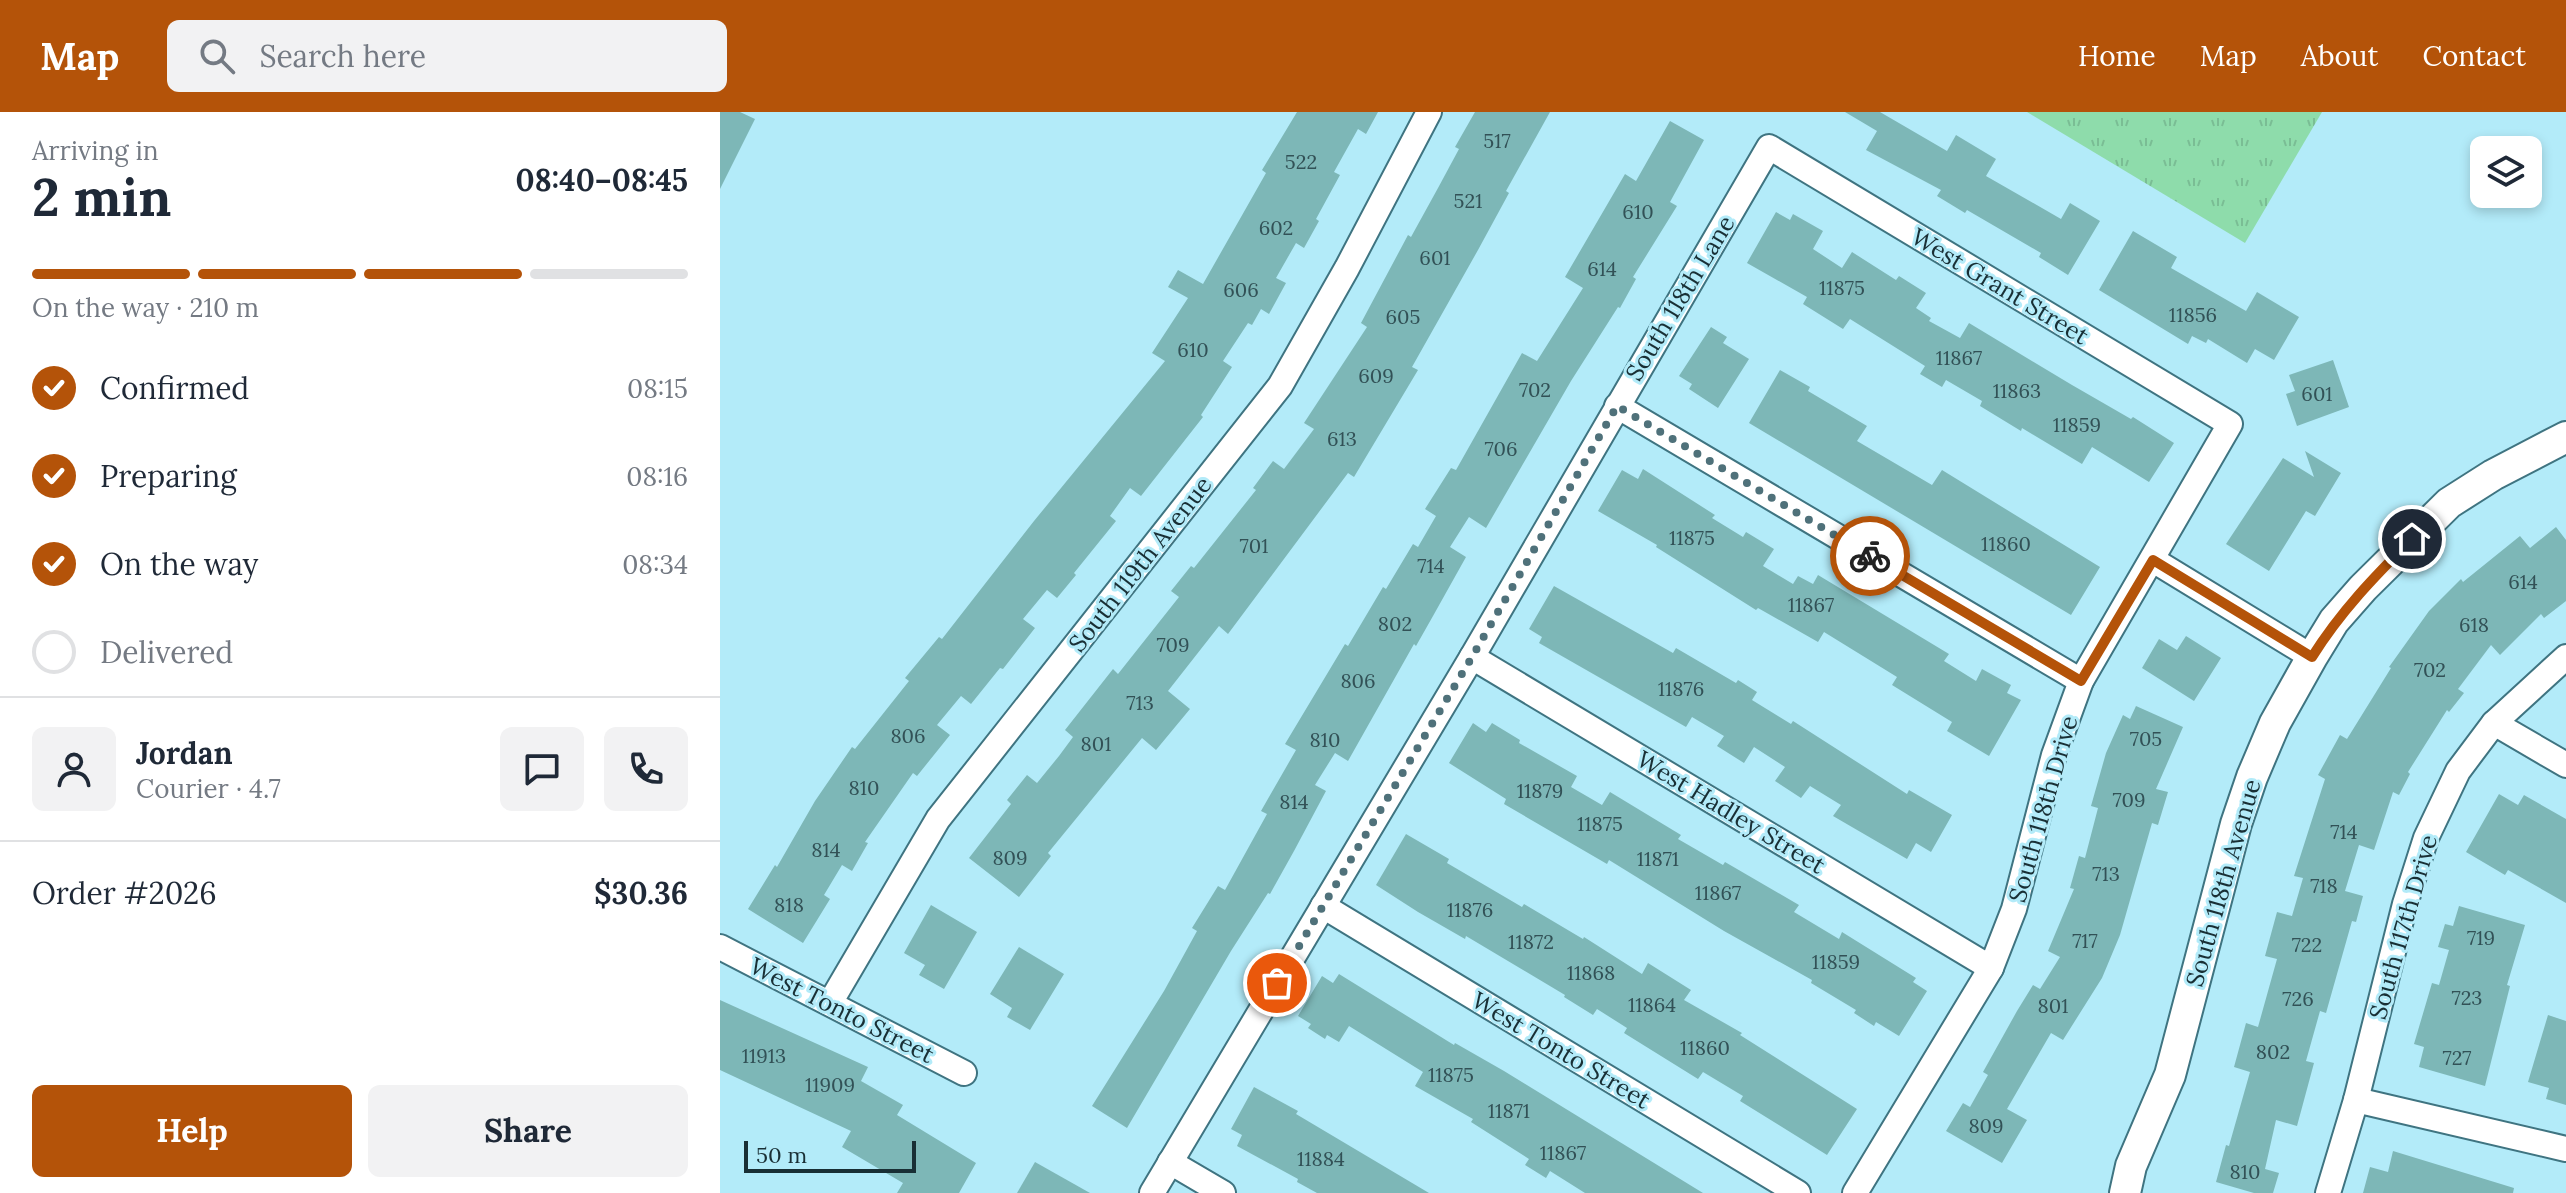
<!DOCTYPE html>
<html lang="en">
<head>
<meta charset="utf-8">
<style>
  body { margin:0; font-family:Lora,serif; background:#f2f2f3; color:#1f2937; height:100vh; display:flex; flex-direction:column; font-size:30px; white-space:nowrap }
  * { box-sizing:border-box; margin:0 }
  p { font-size:26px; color:#747a83 }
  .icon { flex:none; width:44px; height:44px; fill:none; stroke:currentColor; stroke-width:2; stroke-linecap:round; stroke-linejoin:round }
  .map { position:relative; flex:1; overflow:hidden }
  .side { display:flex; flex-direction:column; background:#fff; width:720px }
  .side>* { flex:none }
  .fabs { position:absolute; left:1750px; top:24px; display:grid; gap:16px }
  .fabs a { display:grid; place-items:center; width:72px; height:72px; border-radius:12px; background:#fff; box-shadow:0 4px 12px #0003; font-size:40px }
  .scale { position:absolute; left:24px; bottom:20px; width:172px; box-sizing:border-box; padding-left:8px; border:4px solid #192f35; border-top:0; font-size:22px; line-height:28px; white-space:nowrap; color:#192f35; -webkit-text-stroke:6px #b3ebf9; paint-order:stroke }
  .pin { position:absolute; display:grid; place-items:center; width:68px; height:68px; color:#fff; margin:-34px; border:4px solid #fff; border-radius:50%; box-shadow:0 2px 8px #0007 }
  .courier { position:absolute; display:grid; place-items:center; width:80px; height:80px; margin:-40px; border:6px solid #b45309; border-radius:50%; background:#fff; color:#222; box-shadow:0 2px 10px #0007 }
  .summary em { font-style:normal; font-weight:700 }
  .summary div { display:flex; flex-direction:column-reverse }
  .summary { display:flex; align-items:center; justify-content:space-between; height:136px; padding:0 32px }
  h1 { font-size:52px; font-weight:700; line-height:60px }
  .bar { display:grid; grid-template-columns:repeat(4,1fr); gap:12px 8px; align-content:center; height:96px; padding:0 32px }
  .bar i { height:10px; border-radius:6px; background:#e0e1e3 }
  .bar .on { background:#b45309 }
  .bar p { grid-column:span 4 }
  .line { display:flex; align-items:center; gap:20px; padding:0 32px; border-top:2px solid #e0e1e3 }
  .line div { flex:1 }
  .round { display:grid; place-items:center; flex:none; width:84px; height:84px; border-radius:12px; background:#f2f2f3 }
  ol { padding:0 32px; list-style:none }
  li { display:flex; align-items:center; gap:24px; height:88px }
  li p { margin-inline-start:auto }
  li .icon { padding:8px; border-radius:50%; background:#b45309; color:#fff; stroke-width:4 }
  li:last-child { color:#747a83 }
  li i { width:44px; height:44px; border:4px solid #e0e1e3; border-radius:50% }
  .action { display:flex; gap:16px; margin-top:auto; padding:16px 32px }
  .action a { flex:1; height:92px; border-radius:12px; background:#b45309; color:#fff; font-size:32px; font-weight:700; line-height:92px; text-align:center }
  .action a+a { background:#f2f2f3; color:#1f2937 }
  header { display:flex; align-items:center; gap:48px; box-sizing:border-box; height:112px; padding:0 40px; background:#b45309; color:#fff }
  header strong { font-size:38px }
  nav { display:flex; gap:44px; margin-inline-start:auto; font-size:28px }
  .search { width:560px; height:72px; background:#f2f2f3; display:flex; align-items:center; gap:20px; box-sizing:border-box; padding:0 28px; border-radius:12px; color:#747a83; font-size:30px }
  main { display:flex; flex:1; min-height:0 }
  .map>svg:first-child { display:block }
</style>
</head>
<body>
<header>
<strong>Map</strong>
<div class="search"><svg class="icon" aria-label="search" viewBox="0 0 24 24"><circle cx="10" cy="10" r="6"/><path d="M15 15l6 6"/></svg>Search here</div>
<nav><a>Home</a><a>Map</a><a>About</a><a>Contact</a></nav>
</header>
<main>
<section class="side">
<div class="summary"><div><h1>2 min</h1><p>Arriving in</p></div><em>08:40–08:45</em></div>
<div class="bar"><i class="on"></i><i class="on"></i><i class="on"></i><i></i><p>On the way · 210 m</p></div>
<ol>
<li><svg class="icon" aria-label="check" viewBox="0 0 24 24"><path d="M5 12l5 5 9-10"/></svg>Confirmed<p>08:15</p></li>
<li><svg class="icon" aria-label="check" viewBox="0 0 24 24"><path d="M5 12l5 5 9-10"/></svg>Preparing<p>08:16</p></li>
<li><svg class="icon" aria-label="check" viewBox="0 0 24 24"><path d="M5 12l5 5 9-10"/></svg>On the way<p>08:34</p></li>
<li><i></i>Delivered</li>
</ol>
<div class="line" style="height:144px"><a class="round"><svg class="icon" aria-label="person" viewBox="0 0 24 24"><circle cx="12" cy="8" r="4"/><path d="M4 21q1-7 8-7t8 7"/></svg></a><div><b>Jordan</b><p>Courier · 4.7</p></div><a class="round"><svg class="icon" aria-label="chat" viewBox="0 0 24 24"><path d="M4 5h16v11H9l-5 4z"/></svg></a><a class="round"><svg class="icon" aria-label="phone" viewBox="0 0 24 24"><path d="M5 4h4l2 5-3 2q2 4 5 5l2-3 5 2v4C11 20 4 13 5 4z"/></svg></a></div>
<div class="line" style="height:104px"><div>Order #2026</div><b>$30.36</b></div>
<div class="action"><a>Help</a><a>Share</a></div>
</section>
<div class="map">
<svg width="1846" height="1081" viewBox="0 0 1846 1081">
  <defs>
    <pattern id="grass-tufts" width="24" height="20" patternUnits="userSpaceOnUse" patternTransform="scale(2)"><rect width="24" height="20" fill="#8edcab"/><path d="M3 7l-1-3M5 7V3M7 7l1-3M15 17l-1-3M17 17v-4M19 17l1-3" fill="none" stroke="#7abd94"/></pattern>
  </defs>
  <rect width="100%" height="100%" fill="#b3ebf9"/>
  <polygon fill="url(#grass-tufts)" points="1307,0 1602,0 1525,131"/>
  <g fill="#7db7b7">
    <polygon points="0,0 20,0 35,7 0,77"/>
    <polygon points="577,0 658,0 646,22 638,17 614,60 620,63 596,107 599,109 584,136 576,131 556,166 566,171 549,202 541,197 532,213 528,211 503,249 512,255 481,303 483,305 421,384 410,376 390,404 396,409 354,461 356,463 337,486 327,478 303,507 315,516 283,557 280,556 251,592 241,584 217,613 230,623 197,664 193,661 145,730 148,731 132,759 122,753 104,783 110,787 83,831 28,797 55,753 57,755 95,689 132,635 135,637 189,569 185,566 219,525 222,527 314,409 445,249 432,241 468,186 448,175 458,158 483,172 546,61 542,58"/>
    <polygon points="755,0 830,0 786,79 789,81 758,138 692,255 698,258 634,365 628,361 508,522 499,514 448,579 470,597 436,638 422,626 328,741 331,744 299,785 249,746 291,692 287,688 307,663 317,671 339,644 353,625 345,618 393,557 398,562 459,485 451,479 471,454 474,456 536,378 533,376 553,349 564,357 594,317 584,311 647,215 641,211 688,123 691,125 718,76 739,37 735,35"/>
    <polygon points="1125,0 1160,0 1227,39 1236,23 1276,47 1266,64 1341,107 1350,91 1380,109 1348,163 1319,145 1321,141 1247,98 1245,101 1217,84 1221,78 1146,38 1157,19"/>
    <polygon points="950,9 984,28 950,90 957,94 913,165 916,167 900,196 898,195 851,269 766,416 749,405 730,435 746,445 713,504 696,534 694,532 628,649 615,641 595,673 606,679 574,739 550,782 548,781 511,839 407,1016 372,994 444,879 477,819 472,816 498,774 505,778 547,702 541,699 576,638 565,632 625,532 628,534 663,475 666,477 693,432 698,435 716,404 705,397 731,356 736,358 802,241 817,249 863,176 845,165 905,62 916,69"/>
    <polygon points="1056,100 1070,108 1073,102 1103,119 1093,137 1122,156 1132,140 1176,168 1179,164 1206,181 1196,196 1211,206 1209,209 1240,226 1249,211 1352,273 1411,307 1413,305 1454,331 1429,370 1372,335 1362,352 1302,316 1301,319 1260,294 1262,289 1226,268 1222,275 1200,262 1205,254 1130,207 1123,217 1083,192 1087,185 1027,151"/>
    <polygon points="1413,119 1457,145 1451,156 1526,199 1537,180 1579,205 1554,248 1535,237 1527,251 1488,227 1486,231 1472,224 1468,232 1379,178"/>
    <polygon points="991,215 1007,225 1003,231 1029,247 998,296 969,277 972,272 959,264"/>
    <polygon points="1613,248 1629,295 1577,314 1566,282 1575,279 1569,263"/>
    <polygon points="1060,258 1090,275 1088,279 1147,314 1137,329 1212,373 1222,358 1380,455 1351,503 1029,311"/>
    <polygon points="1585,339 1621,361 1595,404 1586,399 1549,459 1506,432 1563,346 1594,365"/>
    <polygon points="923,357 995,403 992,406 1023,425 1026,420 1054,437 1043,454 1073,472 1078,464 1093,472 1098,463 1229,542 1224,549 1256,569 1262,557 1291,573 1287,581 1301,588 1269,644 1227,619 1232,610 1172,573 1177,565 1104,520 1098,530 1038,496 1036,498 936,435 937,433 878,399 902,358 918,367"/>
    <polygon points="1836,415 1846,428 1846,489 1824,506 1821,502 1780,543 1771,533 1738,577 1744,581 1729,600 1727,598 1688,660 1690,662 1679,683 1673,680 1654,738 1639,733 1625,779 1643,784 1636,810 1632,809 1606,901 1600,899 1586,949 1594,951 1577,1014 1556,1008 1545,1057 1559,1061 1553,1081 1534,1081 1496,1070 1506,1033 1509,1034 1530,960 1514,955 1526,911 1538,915 1557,847 1545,844 1557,800 1572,804 1583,766 1574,764 1605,667 1598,663 1620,623 1627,627 1671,556 1669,555 1709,499 1741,467 1743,470 1800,424 1810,436"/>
    <polygon points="834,474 953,541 956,536 1016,571 1018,568 1037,580 1032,588 1071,612 1073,609 1187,682 1189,678 1232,703 1211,740 1196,731 1187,747 1113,704 1121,693 1090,674 1081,686 1055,669 1065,655 1034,635 1024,651 997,634 1004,624 972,605 966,615 819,531 822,525 809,517"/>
    <polygon points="1466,524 1501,546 1474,589 1422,556 1439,527 1457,538"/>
    <polygon points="1416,594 1463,615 1436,677 1448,680 1438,713 1432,711 1400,823 1382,866 1343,928 1331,921 1287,997 1307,1008 1282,1051 1226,1019 1243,991 1250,995 1268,963 1263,960 1297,899 1313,873 1320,877 1340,845 1328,839 1354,777 1350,776 1359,744 1365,746 1378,696 1371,694 1386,641 1403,603 1410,607"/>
    <polygon points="753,611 766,620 772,611 800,628 799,631 857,664 851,675 882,693 890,680 961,723 958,727 1003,753 1005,750 1079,793 1074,800 1119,827 1122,820 1196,866 1193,870 1207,879 1179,924 1156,910 1154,914 1134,901 1136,898 1091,871 1092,868 1004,819 889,748 887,752 784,692 786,687 729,651"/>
    <polygon points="1779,682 1798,693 1804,683 1846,707 1846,791 1788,758 1785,763 1746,740"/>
    <polygon points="686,722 729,747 727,751 802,795 804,792 863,827 864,825 922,862 928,851 971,878 964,888 1022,921 1020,923 1137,997 1107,1043 1020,989 1023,984 983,960 978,967 904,921 907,916 877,897 873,903 844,885 845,883 746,824 745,827 698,800 656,773"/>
    <polygon points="211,793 257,820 224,877 199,863 205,853 184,841"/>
    <polygon points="1739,794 1805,813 1787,873 1790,874 1765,974 1699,955 1704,935 1694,932 1712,871 1719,873 1729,838 1718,835 1725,812 1733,814"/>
    <polygon points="299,835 344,862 310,918 287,905 292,896 270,882"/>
    <polygon points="619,862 734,933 735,931 784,959 983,1081 865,1081 830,1059 826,1066 805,1053 809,1047 751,1010 753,1007 695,974 703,960 629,914 619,930 607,923 605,927 588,916 591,912 578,904 602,864 613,871"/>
    <polygon points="0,888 148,955 141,969 183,993 177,1003 256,1051 239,1081 177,1081 183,1071 122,1035 131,1019 0,958"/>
    <polygon points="1828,903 1846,909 1846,993 1826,987 1829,976 1808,970"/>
    <polygon points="534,975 578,999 576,1002 709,1081 597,1081 577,1070 578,1067 517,1034 522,1023 511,1017"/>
    <polygon points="1673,1039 1794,1076 1793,1081 1643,1081 1650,1055 1668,1060"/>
    <polygon points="315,1050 370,1081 297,1081"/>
  </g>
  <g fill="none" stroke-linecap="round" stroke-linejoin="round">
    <g stroke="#3f7481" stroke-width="28">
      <g id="minor">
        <polyline points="897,294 1361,569"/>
        <polyline points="1433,448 1592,545"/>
        <polyline points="752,545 1271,856"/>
        <polyline points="1774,611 1846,653"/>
        <polyline points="603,794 1078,1081"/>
        <polyline points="0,835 244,961"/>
        <polyline points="110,891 218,707 560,274 627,156 709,0"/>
        <polyline points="1636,988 1846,1037"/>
        <polyline points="450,1050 503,1081"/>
        <polyline points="432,1081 752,545 1049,35 1510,312 1361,569 1334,643 1294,797 1271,856 1135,1081"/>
        <polyline points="1608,1081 1636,988 1685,792 1706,726 1738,659 1774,611 1846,545"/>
      </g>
    </g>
    <g stroke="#3f7481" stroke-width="34">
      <polyline id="tertiary" points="1405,1081 1411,1054 1450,963 1516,712 1532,665 1555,611 1592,545 1614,509 1643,476 1729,391 1773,363 1846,325"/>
    </g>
    <use href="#minor" stroke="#fff" stroke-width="24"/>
    <use href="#tertiary" stroke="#fff" stroke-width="30"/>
  </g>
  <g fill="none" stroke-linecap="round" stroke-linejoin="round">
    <polyline stroke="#4f717a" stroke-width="8" stroke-dasharray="0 14.4" points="557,871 752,545 897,294 1150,444"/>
    <path stroke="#b45309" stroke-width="10" d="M1150,444L1361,569L1433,448L1592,545C1621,499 1654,465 1692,427"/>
  </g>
  <g text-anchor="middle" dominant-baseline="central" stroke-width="6" stroke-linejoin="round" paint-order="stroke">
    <g font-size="20" fill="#325156">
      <text x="777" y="28">517</text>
      <text x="581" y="49">522</text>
      <text x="748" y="88">521</text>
      <text x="918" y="99">610</text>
      <text x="556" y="115">602</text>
      <text x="715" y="145">601</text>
      <text x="882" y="156">614</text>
      <text x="1122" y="175">11875</text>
      <text x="521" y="177">606</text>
      <text x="1473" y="202">11856</text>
      <text x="683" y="204">605</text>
      <text x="473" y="237">610</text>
      <text x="1239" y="245">11867</text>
      <text x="656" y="263">609</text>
      <text x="815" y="277">702</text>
      <text x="1297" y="278">11863</text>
      <text x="1597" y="281">601</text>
      <text x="1357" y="312">11859</text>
      <text x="622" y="326">613</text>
      <text x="781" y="336">706</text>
      <text x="972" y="425">11875</text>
      <text x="1286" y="431">11860</text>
      <text x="534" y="433">701</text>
      <text x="711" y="453">714</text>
      <text x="1803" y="469">614</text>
      <text x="1091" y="492">11867</text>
      <text x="675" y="511">802</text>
      <text x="1754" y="512">618</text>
      <text x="453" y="532">709</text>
      <text x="1710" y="557">702</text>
      <text x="638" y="568">806</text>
      <text x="961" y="576">11876</text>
      <text x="420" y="590">713</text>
      <text x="188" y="623">806</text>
      <text x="1426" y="626">705</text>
      <text x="605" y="627">810</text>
      <text x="376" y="631">801</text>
      <text x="144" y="675">810</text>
      <text x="820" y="678">11879</text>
      <text x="1409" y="687">709</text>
      <text x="574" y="689">814</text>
      <text x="880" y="711">11875</text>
      <text x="1624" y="719">714</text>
      <text x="106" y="737">814</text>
      <text x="290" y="745">809</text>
      <text x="938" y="746">11871</text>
      <text x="1386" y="761">713</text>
      <text x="1604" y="773">718</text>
      <text x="998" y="780">11867</text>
      <text x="69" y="792">818</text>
      <text x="750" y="797">11876</text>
      <text x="1761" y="825">719</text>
      <text x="1365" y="828">717</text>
      <text x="811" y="829">11872</text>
      <text x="1587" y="832">722</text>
      <text x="1116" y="849">11859</text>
      <text x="871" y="860">11868</text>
      <text x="1747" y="885">723</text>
      <text x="1578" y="886">726</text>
      <text x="932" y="892">11864</text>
      <text x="1333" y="893">801</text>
      <text x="985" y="935">11860</text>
      <text x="1553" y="939">802</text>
      <text x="44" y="943">11913</text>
      <text x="1737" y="945">727</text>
      <text x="731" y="962">11875</text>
      <text x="110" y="972">11909</text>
      <text x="789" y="998">11871</text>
      <text x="1266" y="1013">809</text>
      <text x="843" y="1040">11867</text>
      <text x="601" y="1046">11884</text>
      <text x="1525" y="1059">810</text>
    </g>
    <g font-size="24" fill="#192f35" stroke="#b3ebf9">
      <text transform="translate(1280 174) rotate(31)">West Grant Street</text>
      <text transform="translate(960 186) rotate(-59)">South 118th Lane</text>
      <text transform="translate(420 452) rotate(-52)">South 119th Avenue</text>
      <text transform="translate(1323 697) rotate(-74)">South 118th Drive</text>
      <text transform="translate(1011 700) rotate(31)">West Hadley Street</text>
      <text transform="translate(1503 771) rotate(-74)">South 118th Avenue</text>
      <text transform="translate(1683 815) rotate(-74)">South 117th Drive</text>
      <text transform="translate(122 898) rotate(27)">West Tonto Street</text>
      <text transform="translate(841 938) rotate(31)">West Tonto Street</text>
    </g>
  </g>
</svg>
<div class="fabs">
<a><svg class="icon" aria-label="layers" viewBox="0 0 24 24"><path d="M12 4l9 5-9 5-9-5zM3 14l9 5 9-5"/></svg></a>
</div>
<div class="scale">50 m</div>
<div class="pin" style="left:557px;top:871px;background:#ea580c"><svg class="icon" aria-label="bag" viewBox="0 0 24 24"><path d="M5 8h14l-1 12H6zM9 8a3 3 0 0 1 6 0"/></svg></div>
<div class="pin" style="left:1692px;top:427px;background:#1f2937"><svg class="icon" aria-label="home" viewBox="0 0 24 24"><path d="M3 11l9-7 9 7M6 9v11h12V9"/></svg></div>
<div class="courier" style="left:1150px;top:444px"><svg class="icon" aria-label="bike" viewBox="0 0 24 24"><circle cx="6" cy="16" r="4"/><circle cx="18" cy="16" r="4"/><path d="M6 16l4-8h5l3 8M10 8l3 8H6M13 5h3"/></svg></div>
</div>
</main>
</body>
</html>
